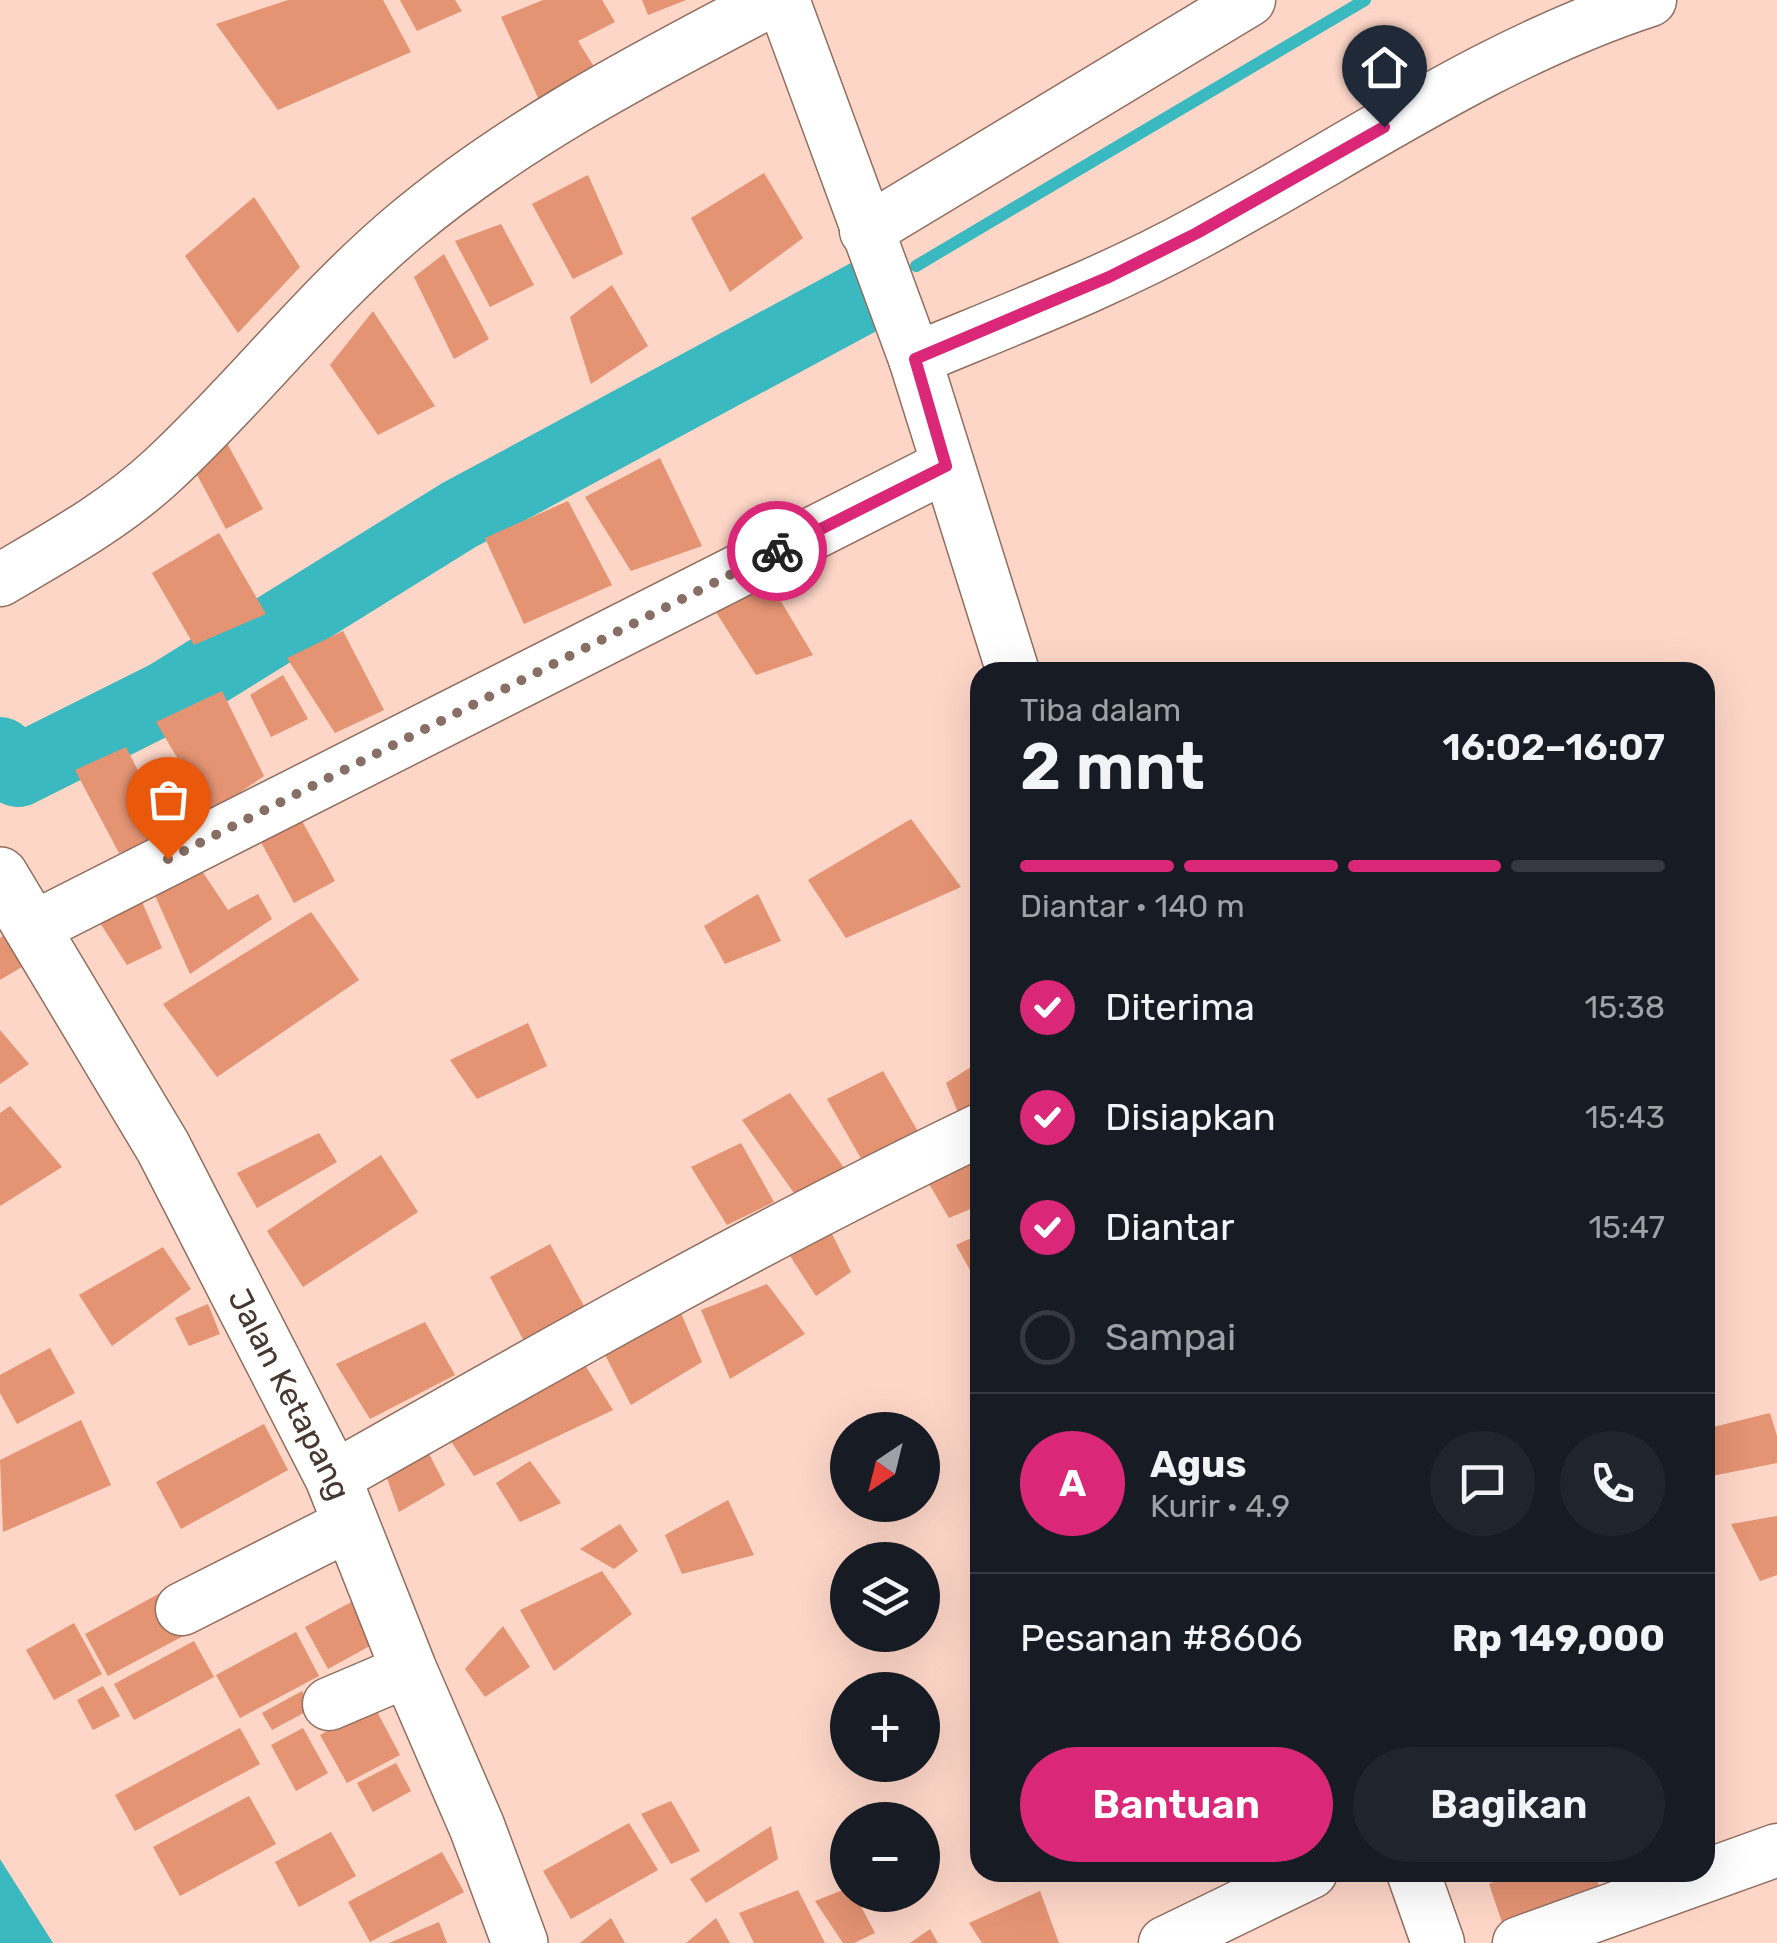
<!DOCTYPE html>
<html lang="id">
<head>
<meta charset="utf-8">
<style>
  body { margin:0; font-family:Rubik,sans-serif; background:#20242c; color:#f1f3f6; height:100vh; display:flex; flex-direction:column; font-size:38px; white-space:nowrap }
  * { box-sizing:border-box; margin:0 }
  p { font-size:32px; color:#9ea1a6 }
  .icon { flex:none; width:55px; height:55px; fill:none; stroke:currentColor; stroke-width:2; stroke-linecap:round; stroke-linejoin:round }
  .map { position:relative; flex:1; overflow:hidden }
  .panel { position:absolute; left:970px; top:662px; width:745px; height:1220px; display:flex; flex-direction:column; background:#171b24; border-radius:30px; box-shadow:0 10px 40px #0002 }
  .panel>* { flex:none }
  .needle { width:65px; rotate:215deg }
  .controls { position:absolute; left:830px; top:1412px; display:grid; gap:20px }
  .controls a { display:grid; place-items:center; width:110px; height:110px; border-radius:50%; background:#171b24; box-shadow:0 10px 40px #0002; font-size:50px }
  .pin { position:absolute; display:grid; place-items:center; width:85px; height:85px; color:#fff; margin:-102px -42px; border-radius:50% 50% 50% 0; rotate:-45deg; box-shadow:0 0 10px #0007 }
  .pin .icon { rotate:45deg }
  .courier { position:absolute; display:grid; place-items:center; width:100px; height:100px; margin:-50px; border:8px solid #db2777; border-radius:50%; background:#fff; color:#222; box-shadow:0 2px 12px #0007 }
  .head em { font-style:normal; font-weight:600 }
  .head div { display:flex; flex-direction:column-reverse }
  .head { display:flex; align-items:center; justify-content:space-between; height:170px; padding:0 50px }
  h1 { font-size:65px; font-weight:600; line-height:75px }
  .bar { display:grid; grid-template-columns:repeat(4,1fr); gap:15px 10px; align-content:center; height:120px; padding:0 50px }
  .bar i { height:12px; border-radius:8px; background:#363941 }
  .bar .on { background:#db2777 }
  .bar p { grid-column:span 4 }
  .line { display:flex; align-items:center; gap:25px; padding:0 50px; border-top:2px solid #363941 }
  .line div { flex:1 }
  .round { display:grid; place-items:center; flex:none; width:105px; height:105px; border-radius:52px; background:#20242c }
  ol { padding:0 50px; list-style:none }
  li { display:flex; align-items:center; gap:30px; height:110px }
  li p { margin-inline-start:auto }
  li .icon { padding:10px; border-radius:50%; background:#db2777; color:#fff; stroke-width:4 }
  li:last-child { color:#9ea1a6 }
  li i { width:55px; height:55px; border:5px solid #363941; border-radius:50% }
  .button { display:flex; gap:20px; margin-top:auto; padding:20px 50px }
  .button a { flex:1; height:115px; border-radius:60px; background:#db2777; color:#fff; font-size:40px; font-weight:600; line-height:115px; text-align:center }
  .button a+a { background:#20242c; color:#f1f3f6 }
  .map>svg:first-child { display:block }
</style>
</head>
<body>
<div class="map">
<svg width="1777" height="1943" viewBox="0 0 1777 1943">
  <rect width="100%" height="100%" fill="#fdd6c7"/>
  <polygon fill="#3ab9c0" points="0,1859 53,1943 0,1943"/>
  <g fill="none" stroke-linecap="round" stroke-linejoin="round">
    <polyline stroke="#3ab9c0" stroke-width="12" points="916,266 1365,0"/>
    <polyline stroke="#3ab9c0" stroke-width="72" points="0,753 18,771 166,697 459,515 873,292"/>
  </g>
  <g fill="#e49373">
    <polygon points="288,0 383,0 411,52 278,110 216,24"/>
    <polygon points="400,0 455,0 462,11 417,31"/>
    <polygon points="543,0 602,0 615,22 578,41 596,70 545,113 501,17"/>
    <polygon points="642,0 686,0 648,15"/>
    <polygon points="764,173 803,238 730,292 691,218"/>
    <polygon points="588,175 623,254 573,279 532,204"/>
    <polygon points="254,197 300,267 238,333 185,256"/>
    <polygon points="501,224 534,285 490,307 455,241"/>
    <polygon points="444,254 489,339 454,359 414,277"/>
    <polygon points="612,285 648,346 591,384 570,317"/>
    <polygon points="373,311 435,406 378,435 330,365"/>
    <polygon points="223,436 263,509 226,529 187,456"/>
    <polygon points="660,458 702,546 631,571 585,497"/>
    <polygon points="568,501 612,585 524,624 485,538"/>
    <polygon points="219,533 266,614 194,645 152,573"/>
    <polygon points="770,583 813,655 756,675 714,609"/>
    <polygon points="343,631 384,710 335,733 287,658"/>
    <polygon points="283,675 308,719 271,737 250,695"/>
    <polygon points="222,691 264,776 210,813 156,722"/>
    <polygon points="126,747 171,836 119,853 75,770"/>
    <polygon points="296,810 335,881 294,903 255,831"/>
    <polygon points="911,819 961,887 846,938 808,880"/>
    <polygon points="198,865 228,910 258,894 272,919 190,974 153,891"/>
    <polygon points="758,894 781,941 725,964 704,926"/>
    <polygon points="139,895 162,948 127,965 97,918"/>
    <polygon points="311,912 359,980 217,1077 163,1004"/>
    <polygon points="11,931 30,962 0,980 0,938"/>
    <polygon points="528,1023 547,1066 477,1099 450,1060"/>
    <polygon points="0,1030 29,1064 0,1084"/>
    <polygon points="980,1061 980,1112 961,1120 946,1083"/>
    <polygon points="883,1071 920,1135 863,1162 827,1099"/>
    <polygon points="790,1093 845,1169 794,1193 742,1120"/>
    <polygon points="10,1106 62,1167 0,1206 0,1113"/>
    <polygon points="319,1133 337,1162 257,1208 237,1173"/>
    <polygon points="741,1143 774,1202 727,1225 691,1167"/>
    <polygon points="381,1155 418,1212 303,1287 267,1231"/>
    <polygon points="972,1160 980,1176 980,1205 949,1218 928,1182"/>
    <polygon points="824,1218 851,1272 816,1296 783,1245"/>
    <polygon points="980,1234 980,1288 956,1245"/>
    <polygon points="550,1244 585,1308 524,1341 490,1277"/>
    <polygon points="163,1247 191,1289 112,1346 79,1295"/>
    <polygon points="767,1284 805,1334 730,1379 701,1310"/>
    <polygon points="208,1304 220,1334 189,1346 175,1318"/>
    <polygon points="680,1311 702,1362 631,1405 602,1349"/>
    <polygon points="425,1322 455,1375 370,1419 336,1364"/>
    <polygon points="50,1348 75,1393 17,1424 0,1393 0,1375"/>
    <polygon points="578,1354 613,1410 474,1476 443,1429"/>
    <polygon points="1770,1413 1777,1436 1777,1463 1707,1477 1705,1429"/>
    <polygon points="81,1420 111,1485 3,1532 0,1460"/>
    <polygon points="264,1424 288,1470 181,1529 156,1482"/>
    <polygon points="424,1444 445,1485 399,1512 382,1464"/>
    <polygon points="530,1461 561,1503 520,1522 496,1483"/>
    <polygon points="728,1500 754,1555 682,1574 665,1535"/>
    <polygon points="1777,1516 1777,1575 1760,1581 1731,1524"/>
    <polygon points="620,1524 638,1551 614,1569 580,1549"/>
    <polygon points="602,1571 632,1614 554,1671 520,1610"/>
    <polygon points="164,1591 187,1634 108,1676 85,1634"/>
    <polygon points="355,1600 377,1642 328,1669 305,1627"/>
    <polygon points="74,1623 102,1674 54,1700 26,1650"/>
    <polygon points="503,1626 530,1667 485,1697 465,1669"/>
    <polygon points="296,1632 319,1676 240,1718 216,1675"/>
    <polygon points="194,1641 214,1677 134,1720 114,1684"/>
    <polygon points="103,1686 120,1716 93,1730 77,1700"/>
    <polygon points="302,1691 311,1709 272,1730 262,1713"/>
    <polygon points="374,1706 400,1755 347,1783 320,1735"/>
    <polygon points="240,1728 260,1764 135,1831 115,1795"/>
    <polygon points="303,1728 328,1773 296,1791 271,1745"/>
    <polygon points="396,1763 411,1791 373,1812 357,1783"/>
    <polygon points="249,1796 276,1844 180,1896 153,1847"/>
    <polygon points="671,1801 700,1851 671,1864 641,1814"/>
    <polygon points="629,1823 658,1870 571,1919 543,1871"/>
    <polygon points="771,1826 778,1859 706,1903 690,1879"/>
    <polygon points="331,1832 356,1876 299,1907 275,1862"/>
    <polygon points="442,1852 464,1892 370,1942 348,1902"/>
    <polygon points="1516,1872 1595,1872 1603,1899 1507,1937 1489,1884"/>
    <polygon points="848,1888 848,1895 855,1895 875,1933 854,1943 843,1943 815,1901"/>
    <polygon points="798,1890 825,1943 754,1943 739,1913"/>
    <polygon points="1040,1891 1059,1943 982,1943 969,1923"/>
    <polygon points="611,1918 625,1943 580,1943"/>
    <polygon points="716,1918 730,1943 686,1943"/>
    <polygon points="439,1922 447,1943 389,1943"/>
    <polygon points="930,1929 938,1943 910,1943"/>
  </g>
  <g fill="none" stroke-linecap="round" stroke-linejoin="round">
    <g stroke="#906e60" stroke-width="55">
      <g id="minor">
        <polyline points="783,0 915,359 1013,672"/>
        <polyline points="866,231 1249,0"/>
        <path d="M915,359C1011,319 1108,282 1199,232C1348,152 1488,53 1650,0"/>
        <path d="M0,580C56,547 115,515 163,470C247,392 316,301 404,227C514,134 646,66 772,0"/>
        <polyline points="33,928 946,466"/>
        <path d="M333,1478C546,1357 759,1236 980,1130"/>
        <polyline points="182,1609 352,1523"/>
        <polyline points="329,1704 409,1670"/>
        <polyline points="1413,1872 1438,1943"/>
        <polyline points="1165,1943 1311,1872"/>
        <polyline points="1519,1943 1777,1850"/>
      </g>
    </g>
    <g stroke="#906e60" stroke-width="58">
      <g id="major">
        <path id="s1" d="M0,875L163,1147L333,1478L409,1670L477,1827L520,1943"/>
      </g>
    </g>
    <use href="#minor" stroke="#fff" stroke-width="52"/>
    <use href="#major" stroke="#fff" stroke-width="55"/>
  </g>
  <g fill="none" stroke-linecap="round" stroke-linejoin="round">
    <polyline stroke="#876f66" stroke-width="10" stroke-dasharray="0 18" points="168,859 777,551"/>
    <polyline stroke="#db2777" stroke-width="12" points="777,551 946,466 915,359 1109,277 1197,233 1384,127"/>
  </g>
  <g text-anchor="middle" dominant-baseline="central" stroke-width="9" stroke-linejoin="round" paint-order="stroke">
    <g font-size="32" fill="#473832" stroke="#fdd6c7">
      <text stroke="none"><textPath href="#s1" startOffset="595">Jalan Ketapang</textPath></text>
    </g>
  </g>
</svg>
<div class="controls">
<a><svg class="needle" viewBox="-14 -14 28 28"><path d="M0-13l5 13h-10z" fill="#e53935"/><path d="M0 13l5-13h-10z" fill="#9ea1a6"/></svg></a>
<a><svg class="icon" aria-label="layers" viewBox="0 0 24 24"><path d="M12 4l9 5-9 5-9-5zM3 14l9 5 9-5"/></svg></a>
<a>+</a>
<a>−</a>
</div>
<div class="pin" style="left:168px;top:859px;background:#ea580c"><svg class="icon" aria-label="bag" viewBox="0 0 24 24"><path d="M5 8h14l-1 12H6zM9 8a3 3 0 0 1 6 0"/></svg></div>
<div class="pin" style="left:1384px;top:127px;background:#1f2937"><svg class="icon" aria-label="home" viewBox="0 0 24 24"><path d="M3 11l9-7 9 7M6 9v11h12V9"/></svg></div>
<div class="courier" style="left:777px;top:551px"><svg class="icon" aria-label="bike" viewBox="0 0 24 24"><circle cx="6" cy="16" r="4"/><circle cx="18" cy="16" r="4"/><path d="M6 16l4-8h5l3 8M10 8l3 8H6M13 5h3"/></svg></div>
<section class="panel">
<div class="head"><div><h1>2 mnt</h1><p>Tiba dalam</p></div><em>16:02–16:07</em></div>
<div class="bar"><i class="on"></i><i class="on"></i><i class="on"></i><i></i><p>Diantar · 140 m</p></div>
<ol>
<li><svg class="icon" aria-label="check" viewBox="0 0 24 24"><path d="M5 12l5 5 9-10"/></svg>Diterima<p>15:38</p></li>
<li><svg class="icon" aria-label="check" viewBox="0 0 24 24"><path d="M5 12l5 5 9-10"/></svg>Disiapkan<p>15:43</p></li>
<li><svg class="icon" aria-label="check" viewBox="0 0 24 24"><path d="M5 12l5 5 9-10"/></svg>Diantar<p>15:47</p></li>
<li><i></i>Sampai</li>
</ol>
<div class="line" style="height:180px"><b class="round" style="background:#db2777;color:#fff">A</b><div><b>Agus</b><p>Kurir · 4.9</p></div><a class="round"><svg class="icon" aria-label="chat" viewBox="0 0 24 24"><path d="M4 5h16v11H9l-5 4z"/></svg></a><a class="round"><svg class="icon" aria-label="phone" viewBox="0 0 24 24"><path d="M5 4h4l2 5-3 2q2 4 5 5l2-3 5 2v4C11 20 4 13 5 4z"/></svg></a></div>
<div class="line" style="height:130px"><div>Pesanan #8606</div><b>Rp 149,000</b></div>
<div class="button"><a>Bantuan</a><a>Bagikan</a></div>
</section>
</div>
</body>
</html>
